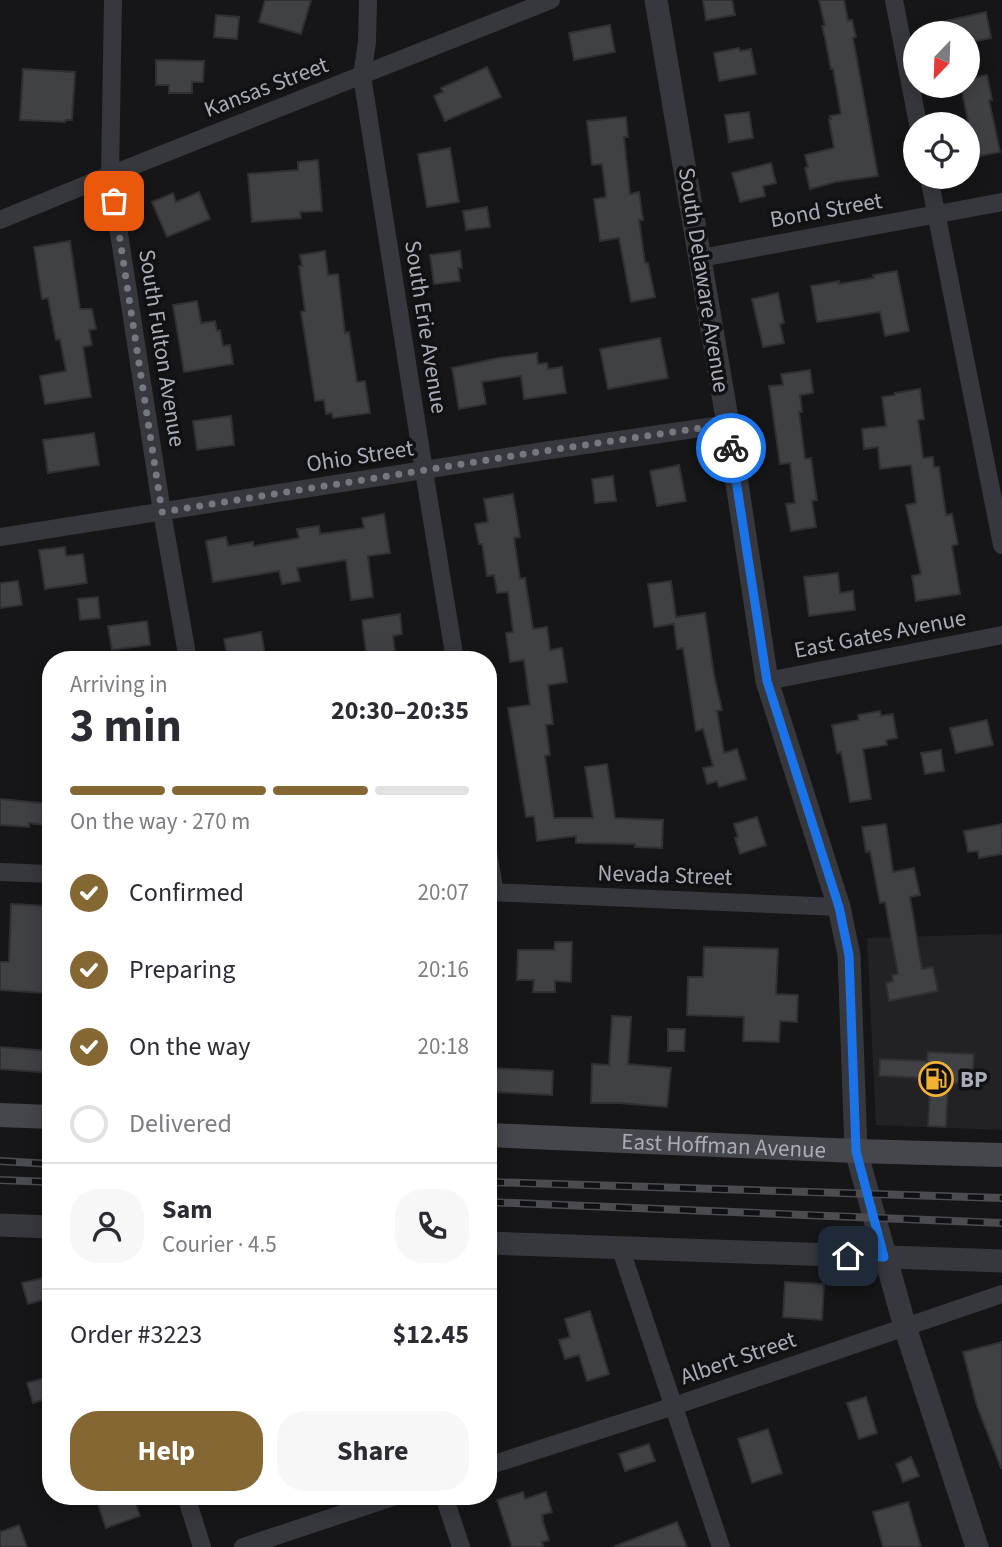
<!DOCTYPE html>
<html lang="en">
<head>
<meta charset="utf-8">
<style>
  body { margin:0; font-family:"Source Sans 3",sans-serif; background:#f7f7f7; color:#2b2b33; height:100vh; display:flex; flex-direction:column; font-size:26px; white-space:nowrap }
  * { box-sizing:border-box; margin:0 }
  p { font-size:23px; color:#7c7c81 }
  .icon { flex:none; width:38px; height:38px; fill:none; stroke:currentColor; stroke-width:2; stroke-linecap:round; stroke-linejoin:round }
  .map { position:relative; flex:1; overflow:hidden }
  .details { position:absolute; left:42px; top:651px; width:455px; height:854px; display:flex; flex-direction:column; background:#fff; border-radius:28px; box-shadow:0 4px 18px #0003 }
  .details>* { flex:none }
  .needle { width:46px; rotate:203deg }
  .buttons { position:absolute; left:903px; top:21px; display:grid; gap:14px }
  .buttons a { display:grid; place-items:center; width:77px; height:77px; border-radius:50%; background:#fff; box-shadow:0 4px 18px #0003; font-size:35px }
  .pin { position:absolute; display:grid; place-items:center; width:60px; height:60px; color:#fff; margin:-30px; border-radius:14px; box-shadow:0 4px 10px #0006 }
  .courier { position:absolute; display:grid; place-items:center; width:70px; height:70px; margin:-35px; border:5px solid #1a73e8; border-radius:50%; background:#fff; color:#222; box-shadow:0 2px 9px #0007 }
  .summary em { font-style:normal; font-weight:700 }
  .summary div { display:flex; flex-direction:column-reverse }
  .summary { display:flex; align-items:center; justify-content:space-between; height:119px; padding:0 28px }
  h1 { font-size:46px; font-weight:700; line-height:52px }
  .bar { display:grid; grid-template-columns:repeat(4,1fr); gap:10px 7px; align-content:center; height:84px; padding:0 28px }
  .bar i { height:9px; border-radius:5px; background:#e1e1e2 }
  .bar .on { background:#856733 }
  .bar p { grid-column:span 4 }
  .line { display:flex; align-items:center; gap:18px; padding:0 28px; border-top:2px solid #e1e1e2 }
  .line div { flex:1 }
  .round { display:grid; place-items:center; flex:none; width:74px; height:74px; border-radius:28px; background:#f7f7f7 }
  ol { padding:0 28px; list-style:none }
  li { display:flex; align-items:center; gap:21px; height:77px }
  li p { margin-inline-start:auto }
  li .icon { padding:7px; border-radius:50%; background:#856733; color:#fff; stroke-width:4 }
  li:last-child { color:#7c7c81 }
  li i { width:38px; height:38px; border:4px solid #e1e1e2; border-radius:50% }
  .button { display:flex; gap:14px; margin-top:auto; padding:14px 28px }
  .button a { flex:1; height:80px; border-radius:28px; background:#856733; color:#fff; font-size:28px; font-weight:700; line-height:80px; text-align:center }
  .button a+a { background:#f7f7f7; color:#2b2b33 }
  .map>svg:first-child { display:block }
</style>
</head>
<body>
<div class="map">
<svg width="1002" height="1547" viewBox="0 0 1002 1547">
  <rect width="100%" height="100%" fill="#161618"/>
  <polygon fill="#222225" points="1002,934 1002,1130 876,1125 867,938"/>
  <g fill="#404145" stroke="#303034" stroke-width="2">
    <polygon points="265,0 311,0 301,34 259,22"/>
    <polygon points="703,0 732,0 735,15 706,20"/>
    <polygon points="819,0 844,0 848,21 852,20 856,37 853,38 878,176 835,182 810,189 805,168 808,167 805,155 834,148 829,119 831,119 830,116 841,114 833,69 831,69 825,38 822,26 825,26"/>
    <polygon points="986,12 991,38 968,43 968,33 924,33 923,26"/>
    <polygon points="216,15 239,17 237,39 214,37"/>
    <polygon points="610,25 615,52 574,60 569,33"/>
    <polygon points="739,48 740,51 751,49 756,74 719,81 714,53"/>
    <polygon points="156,60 204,61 203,82 192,82 192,93 169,93 169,85 156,85"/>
    <polygon points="487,67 501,97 445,121 434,96 443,92 441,88"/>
    <polygon points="23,69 75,72 72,120 66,120 65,122 20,120"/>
    <polygon points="987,75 992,100 989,100 1000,152 975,157 961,86 968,86 968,79"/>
    <polygon points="749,112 753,138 729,142 725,115"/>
    <polygon points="626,117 628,137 624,137 630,194 639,192 643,220 639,220 645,263 648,263 655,297 631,302 619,238 600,241 594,199 606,197 602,164 592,165 587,121"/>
    <polygon points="450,148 459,202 427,207 418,154"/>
    <polygon points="318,160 322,211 300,212 301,218 252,222 248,174 298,170 298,162"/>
    <polygon points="771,163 776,183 763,186 765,196 740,202 732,173"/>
    <polygon points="199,192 210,219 167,237 152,202 173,193 176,202"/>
    <polygon points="487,207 490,227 466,230 463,211"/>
    <polygon points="70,241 80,309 92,309 96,329 89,330 92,345 83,347 91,397 45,404 40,376 66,371 60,339 56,340 48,298 42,299 34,247"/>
    <polygon points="325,251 328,275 338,274 345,333 349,332 357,382 365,381 370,413 333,418 332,413 326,414 324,400 315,401 301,312 305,311 299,266 302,266 300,255"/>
    <polygon points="460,251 462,268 458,268 460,281 434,284 430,255"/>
    <polygon points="897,271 909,331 885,336 880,312 817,322 811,286 839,281 839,284 874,278 873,275"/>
    <polygon points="778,293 784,323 780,324 784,343 763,347 752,299"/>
    <polygon points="197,301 201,323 215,321 217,331 220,330 223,346 230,345 233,364 184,372 173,305"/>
    <polygon points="660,338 668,378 608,389 600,349"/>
    <polygon points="537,353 538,364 547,363 548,369 562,367 566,393 524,399 521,376 482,382 486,404 459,409 452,368 498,358"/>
    <polygon points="810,370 813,393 800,395 802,412 799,412 805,459 811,458 817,500 812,501 816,527 791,531 786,504 795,503 790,463 780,464 769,386 783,385 781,374"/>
    <polygon points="920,389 924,419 918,420 923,458 933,457 934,467 939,467 946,515 952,514 958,544 952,546 960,594 916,601 912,576 921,574 906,505 916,503 911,465 880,469 878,447 864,449 862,429 886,426 882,397 895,395 895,393"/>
    <polygon points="231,416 234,445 197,450 193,421"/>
    <polygon points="94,433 99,465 48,473 43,440"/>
    <polygon points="679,465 686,501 657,506 650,471"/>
    <polygon points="613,476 616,501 595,503 592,479"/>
    <polygon points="513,494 520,537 514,538 520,579 525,578 533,629 547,627 550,650 562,648 567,682 548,685 553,724 546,725 550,755 545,756 554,818 593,818 585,767 607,764 615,818 663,820 662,848 635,847 635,844 576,843 576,836 537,841 534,816 526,817 508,708 530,705 524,660 510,662 506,633 513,632 508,592 497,593 494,575 487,576 482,544 479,544 475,524 488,522 484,499"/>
    <polygon points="384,514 390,553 368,556 373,597 351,600 346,560 297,568 300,581 282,584 279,571 213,582 206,541 226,537 228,546 253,542 254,546 299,538 297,529 319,526 320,534 364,528 362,518"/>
    <polygon points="65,547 66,556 83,554 87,583 45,589 39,550"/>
    <polygon points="838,573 840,593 853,591 855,610 809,616 804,577"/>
    <polygon points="18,581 22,605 0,608 0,583"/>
    <polygon points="671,581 676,617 705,613 714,675 722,710 717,711 724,753 737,749 746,779 719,787 717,781 707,784 703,768 713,766 703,729 696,731 683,648 677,649 674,624 654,627 648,584"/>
    <polygon points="98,597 100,618 80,620 78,599"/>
    <polygon points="400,614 402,634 393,636 396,660 367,660 362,620"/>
    <polygon points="147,621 150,645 112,650 108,626"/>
    <polygon points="261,632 266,660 228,660 224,639"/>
    <polygon points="880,711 881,716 893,714 897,738 886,740 887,745 863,749 871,799 850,802 841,752 837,753 832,725 859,720 858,715"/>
    <polygon points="987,720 993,745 956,753 950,728"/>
    <polygon points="941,750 944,771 925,774 921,753"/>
    <polygon points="0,799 51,804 51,826 29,823 29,827 0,825"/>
    <polygon points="757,817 766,845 740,854 735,838 738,837 734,824"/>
    <polygon points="886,824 893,872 914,868 920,895 910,897 922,969 933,967 938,991 889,1001 886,983 893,981 892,975 898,974 885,902 880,903 870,851 866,852 862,827"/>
    <polygon points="1002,824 1002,854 979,858 978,851 968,852 964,831"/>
    <polygon points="11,904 51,906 51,949 44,949 43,993 0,990 0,962 9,962"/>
    <polygon points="555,942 572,942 571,982 555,981 555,992 533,992 534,980 517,980 518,950 554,950"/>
    <polygon points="704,947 778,949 776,994 798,995 797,1022 780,1021 779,1042 743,1041 744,1017 687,1015 688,977 703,977"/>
    <polygon points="612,1016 631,1017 628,1064 671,1068 667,1107 619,1103 591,1103 592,1064 609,1065"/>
    <polygon points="668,1029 685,1029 684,1051 668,1051"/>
    <polygon points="0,1047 51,1051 51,1073 0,1069"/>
    <polygon points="928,1052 974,1054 972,1084 948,1083 946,1127 928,1126 930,1082 926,1082 926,1078 879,1076 880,1059 927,1061"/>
    <polygon points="488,1068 553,1071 552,1095 493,1092 493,1090 488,1090"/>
    <polygon points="51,1276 51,1298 28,1304 22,1283"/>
    <polygon points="785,1282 824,1284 822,1320 783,1317"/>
    <polygon points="590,1311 609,1374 587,1381 579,1355 565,1359 559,1340 570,1337 565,1319"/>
    <polygon points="1002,1342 1002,1468 1001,1468 977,1406 963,1352"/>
    <polygon points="51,1376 51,1397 33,1403 27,1383"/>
    <polygon points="866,1397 877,1433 859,1439 847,1403"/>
    <polygon points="768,1429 782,1473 752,1483 738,1439"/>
    <polygon points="649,1444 655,1461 625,1471 619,1454"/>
    <polygon points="911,1457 919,1476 903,1482 896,1464"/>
    <polygon points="523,1492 525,1499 546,1492 552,1512 542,1515 543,1519 542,1519 549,1540 542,1542 544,1547 512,1547 497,1500"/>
    <polygon points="95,1496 133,1496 140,1516 106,1528"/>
    <polygon points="908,1502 921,1547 883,1547 873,1512"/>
    <polygon points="677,1522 687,1547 615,1547 615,1546"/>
    <polygon points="19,1525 27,1547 0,1547 0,1532"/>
  </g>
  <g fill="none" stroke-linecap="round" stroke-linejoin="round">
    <g stroke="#37383d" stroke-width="18">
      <polyline points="113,0 110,175 162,512 188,660"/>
      <polyline points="368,0 367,42 362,76 424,471 455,660"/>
      <polyline points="894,0 918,124"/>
      <polyline points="929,177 1002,545"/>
      <polyline points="0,220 110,175 551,0"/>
      <polyline points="701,258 1002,202"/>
      <polyline points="0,537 544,451 728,424"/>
      <polyline points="767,681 1002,635"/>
      <polyline points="488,853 495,892"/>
      <polyline points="0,872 51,874"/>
      <polyline points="488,892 839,907"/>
      <polyline points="620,1247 721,1547"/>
      <polyline points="488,1466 674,1406 1002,1294"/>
      <polyline points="186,1496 202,1547"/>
      <polyline points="444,1496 461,1547"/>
      <polyline points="243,1547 396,1496"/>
    </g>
    <g stroke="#37383d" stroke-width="23">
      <polyline points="656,0 728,424 767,681 839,907 849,955 856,1151 905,1327 977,1547"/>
      <polyline points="0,1225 51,1227"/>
      <polyline points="488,1243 1002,1261"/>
    </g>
    <g stroke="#45474d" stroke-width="24">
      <polyline points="0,1115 51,1117"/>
      <path id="s1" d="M488,1135L856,1151L1002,1155"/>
    </g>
    <g stroke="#4a4c52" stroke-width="8">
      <g id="rail">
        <polyline points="0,1161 51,1164"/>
        <polyline points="0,1180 51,1182"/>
        <polyline points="488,1182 1002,1198"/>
        <polyline points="488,1202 1002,1223"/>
      </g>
    </g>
    <use href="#rail" stroke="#111113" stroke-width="5" stroke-dasharray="16" stroke-linecap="butt"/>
  </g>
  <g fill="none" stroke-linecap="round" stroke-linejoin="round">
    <polyline stroke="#757880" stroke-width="7" stroke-dasharray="0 12.6" points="114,201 162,512 544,451 728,424 731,448"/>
    <polyline stroke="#1a73e8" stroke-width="9" points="731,448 767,681 839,907 849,955 856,1151 884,1257 848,1256"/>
  </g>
  <defs>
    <g id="fuel-ring" transform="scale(1.75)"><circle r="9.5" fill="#111113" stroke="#f2b134" stroke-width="1.5"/><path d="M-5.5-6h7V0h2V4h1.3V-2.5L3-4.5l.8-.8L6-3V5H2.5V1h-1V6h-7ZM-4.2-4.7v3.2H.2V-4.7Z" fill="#f2b134"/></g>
  </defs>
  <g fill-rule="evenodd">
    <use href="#fuel-ring" x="936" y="1079"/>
  </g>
  <g text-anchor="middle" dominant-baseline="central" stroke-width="7" stroke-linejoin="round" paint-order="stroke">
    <g font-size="23" fill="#a8adb8" stroke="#111113">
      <text transform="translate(266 87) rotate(-21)">Kansas Street</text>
      <text transform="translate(826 210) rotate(-10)">Bond Street</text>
      <text transform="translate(704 280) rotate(81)">South Delaware Avenue</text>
      <text transform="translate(426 327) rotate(81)">South Erie Avenue</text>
      <text transform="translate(162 348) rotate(81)">South Fulton Avenue</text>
      <text transform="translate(360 456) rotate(-9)">Ohio Street</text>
      <text transform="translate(880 634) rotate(-11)">East Gates Avenue</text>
      <text transform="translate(665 875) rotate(2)">Nevada Street</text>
      <text stroke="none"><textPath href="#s1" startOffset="236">East Hoffman Avenue</textPath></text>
      <text transform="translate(738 1358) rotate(-19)">Albert Street</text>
    </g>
    <g font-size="23" font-weight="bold" fill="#a8adb8" stroke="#111113" text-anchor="start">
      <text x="960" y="1079">BP</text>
    </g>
  </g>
</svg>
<div class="buttons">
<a><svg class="needle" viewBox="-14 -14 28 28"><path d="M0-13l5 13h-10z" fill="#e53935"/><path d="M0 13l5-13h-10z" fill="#7c7c81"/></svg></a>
<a><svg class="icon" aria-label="locate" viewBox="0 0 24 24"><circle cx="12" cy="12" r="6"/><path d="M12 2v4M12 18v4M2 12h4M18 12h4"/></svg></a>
</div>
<div class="pin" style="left:114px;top:201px;background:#ea580c"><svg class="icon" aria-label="bag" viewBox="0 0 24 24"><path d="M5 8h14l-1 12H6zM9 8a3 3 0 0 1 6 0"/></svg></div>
<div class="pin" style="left:848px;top:1256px;background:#1f2937"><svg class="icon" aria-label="home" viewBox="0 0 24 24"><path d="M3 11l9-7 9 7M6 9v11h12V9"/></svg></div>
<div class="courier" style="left:731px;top:448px"><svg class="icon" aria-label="bike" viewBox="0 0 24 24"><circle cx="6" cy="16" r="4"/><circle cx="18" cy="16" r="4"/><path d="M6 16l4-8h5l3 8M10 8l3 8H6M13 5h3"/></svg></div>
<section class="details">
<div class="summary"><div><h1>3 min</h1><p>Arriving in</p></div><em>20:30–20:35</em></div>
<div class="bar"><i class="on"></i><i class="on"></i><i class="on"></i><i></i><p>On the way · 270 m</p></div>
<ol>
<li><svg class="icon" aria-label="check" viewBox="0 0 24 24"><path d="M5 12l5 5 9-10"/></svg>Confirmed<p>20:07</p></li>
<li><svg class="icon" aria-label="check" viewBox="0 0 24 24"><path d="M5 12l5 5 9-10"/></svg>Preparing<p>20:16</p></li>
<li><svg class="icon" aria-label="check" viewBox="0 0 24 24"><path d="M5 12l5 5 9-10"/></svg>On the way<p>20:18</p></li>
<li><i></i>Delivered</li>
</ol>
<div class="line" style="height:126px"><a class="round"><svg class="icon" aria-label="person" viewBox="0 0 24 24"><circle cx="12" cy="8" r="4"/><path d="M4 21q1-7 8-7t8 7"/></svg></a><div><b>Sam</b><p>Courier · 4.5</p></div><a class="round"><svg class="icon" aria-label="phone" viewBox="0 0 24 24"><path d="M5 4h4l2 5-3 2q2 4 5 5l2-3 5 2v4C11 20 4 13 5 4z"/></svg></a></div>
<div class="line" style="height:91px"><div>Order #3223</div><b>$12.45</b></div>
<div class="button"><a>Help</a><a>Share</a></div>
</section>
</div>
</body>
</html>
